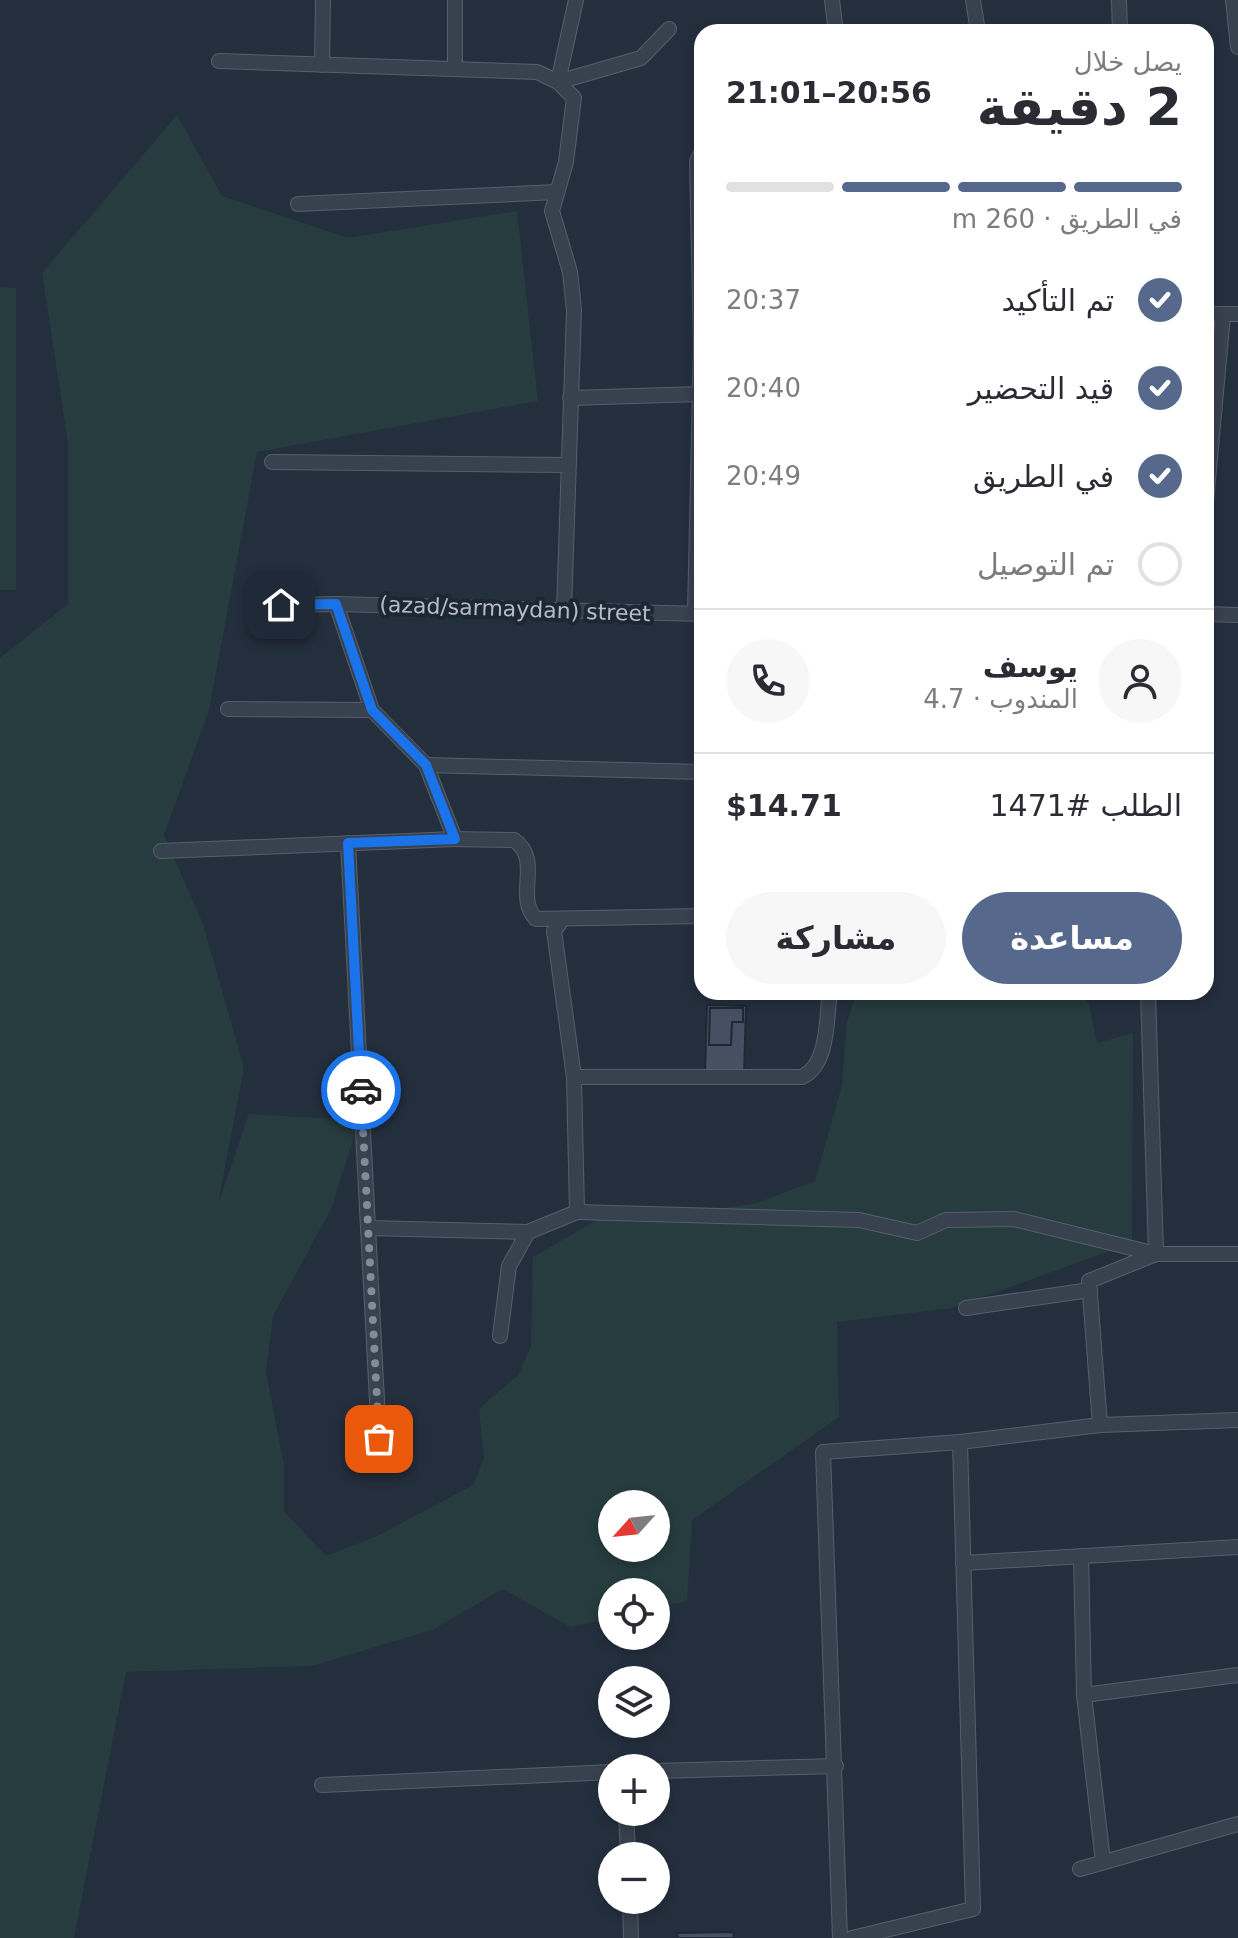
<!DOCTYPE html>
<html lang="ar">
<head>
<meta charset="utf-8">
<style>
  body { margin:0; font-family:"DejaVu Sans",Cairo,sans-serif; background:#f7f7f7; color:#2b2b33; direction:rtl; height:100vh; display:flex; flex-direction:column; font-size:30px; white-space:nowrap }
  * { box-sizing:border-box; margin:0 }
  p { font-size:26px; color:#7c7c81 }
  .icon { flex:none; width:44px; height:44px; fill:none; stroke:currentColor; stroke-width:2; stroke-linecap:round; stroke-linejoin:round }
  .map { position:relative; flex:1; overflow:hidden; direction:ltr }
  .panel { position:absolute; left:694px; top:24px; width:520px; height:976px; display:flex; flex-direction:column; background:#fff; border-radius:24px; box-shadow:0 4px 12px #0003; direction:rtl }
  .panel>* { flex:none }
  .needle { width:52px; rotate:243deg }
  .controls { position:absolute; left:598px; top:1490px; display:grid; gap:16px }
  .controls a { display:grid; place-items:center; width:72px; height:72px; border-radius:50%; background:#fff; box-shadow:0 4px 12px #0003; font-size:40px }
  .pin { position:absolute; display:grid; place-items:center; width:68px; height:68px; color:#fff; margin:-34px; border-radius:16px; box-shadow:0 4px 12px #0006 }
  .courier { position:absolute; display:grid; place-items:center; width:80px; height:80px; margin:-40px; border:6px solid #1a73e8; border-radius:50%; background:#fff; color:#222; box-shadow:0 2px 10px #0007 }
  .overview em { font-style:normal; font-weight:600 }
  .overview div { display:flex; flex-direction:column-reverse }
  .overview { display:flex; align-items:center; justify-content:space-between; height:136px; padding:0 32px }
  h1 { font-size:52px; font-weight:600; line-height:60px }
  .bar { display:grid; grid-template-columns:repeat(4,1fr); gap:12px 8px; align-content:center; height:96px; padding:0 32px }
  .bar i { height:10px; border-radius:6px; background:#e1e1e2 }
  .bar .on { background:#56698c }
  .bar p { grid-column:span 4 }
  .line { display:flex; align-items:center; gap:20px; padding:0 32px; border-top:2px solid #e1e1e2 }
  .line div { flex:1 }
  .round { display:grid; place-items:center; flex:none; width:84px; height:84px; border-radius:42px; background:#f7f7f7 }
  ol { padding:0 32px; list-style:none }
  li { display:flex; align-items:center; gap:24px; height:88px }
  li p { margin-inline-start:auto }
  li .icon { padding:8px; border-radius:50%; background:#56698c; color:#fff; stroke-width:4 }
  li:last-child { color:#7c7c81 }
  li i { width:44px; height:44px; border:4px solid #e1e1e2; border-radius:50% }
  .action { display:flex; gap:16px; margin-top:auto; padding:16px 32px }
  .action a { flex:1; height:92px; border-radius:48px; background:#56698c; color:#fff; font-size:32px; font-weight:600; line-height:92px; text-align:center }
  .action a+a { background:#f7f7f7; color:#2b2b33 }
  .map>svg:first-child { display:block }
</style>
</head>
<body>
<div class="map">
<svg width="1238" height="1938" viewBox="0 0 1238 1938">
  <rect width="100%" height="100%" fill="#242f3e"/>
  <g fill="#263c3f" fill-rule="evenodd">
    <path d="M177,115L222,196L348,238L517,211L538,401L257,452L209,710L164,835L203,924L244,1068L218,1204L249,1114L359,1120L332,1207L273,1316L266,1372L284,1465V1511L326,1556L377,1536L473,1485L484,1458L479,1409L518,1375L531,1346L533,1257L600,1218L669,1216L757,1203L815,1181L842,1085L847,1022L854,1001L862,992H971L973,995L980,992H1074L1089,1003L1097,1043L1133,1033L1132,1243L952,1308L837,1322L839,1417L692,1520L687,1601L656,1608V1592H612V1618L570,1627L503,1589L432,1630L312,1666L126,1672L74,1938H0V658L68,604V443L42,273ZM612,1504H656V1548H612Z"/>
    <polygon points="0,287 16,288 16,590 0,590"/>
  </g>
  <g fill="#455162" stroke="#1f2835" stroke-width="2">
    <polygon points="707,1005 746,1006 744,1076 705,1075"/>
    <polygon points="710,1008 743,1008 743,1022 732,1022 731,1045 709,1045"/>
    <polygon points="733,1932 734,1938 678,1938 677,1933"/>
  </g>
  <g fill="none" stroke-linecap="round" stroke-linejoin="round">
    <g stroke="#565f6c" stroke-width="16">
      <g id="minor">
        <polyline points="832,0 836,32"/>
        <polyline points="973,0 978,32"/>
        <polyline points="1119,0 1120,32"/>
        <polyline points="1233,0 1238,47"/>
        <polyline points="219,61 537,72 558,82 574,98 566,162 552,211 570,272 574,310 564,610"/>
        <polyline points="322,65 323,0"/>
        <polyline points="455,69 455,0"/>
        <polyline points="558,82 641,58 669,29"/>
        <polyline points="558,82 576,0"/>
        <polyline points="298,204 557,192"/>
        <polyline points="1206,314 1238,314"/>
        <polyline points="570,398 700,394"/>
        <polyline points="272,462 567,465"/>
        <polyline points="1206,502 1223,315"/>
        <polyline points="281,605 336,604 702,614"/>
        <polyline points="695,614 701,344 697,162 702,151"/>
        <polyline points="1206,614 1238,615"/>
        <polyline points="228,709 372,710 336,604"/>
        <polyline points="426,765 702,772"/>
        <path d="M449,839L514,840C543,860 514,896 536,919L702,916"/>
        <polyline points="348,843 379,1439"/>
        <polyline points="161,851 455,839 426,765 372,710"/>
        <polyline points="1148,992 1156,1254"/>
        <path d="M574,1077H802C829,1064 826,1020 830,992"/>
        <polyline points="577,1212 859,1220 917,1233 946,1220 1014,1219 1156,1254 1238,1254"/>
        <polyline points="368,1228 528,1232"/>
        <polyline points="966,1308 1090,1290"/>
        <polyline points="500,1336 509,1266 528,1232 577,1212 574,1077 554,931 562,920"/>
        <polyline points="1100,1425 1089,1281 1156,1254"/>
        <polyline points="1081,1556 1084,1695 1103,1862"/>
        <polyline points="963,1563 1238,1547"/>
        <polyline points="1084,1695 1238,1675"/>
        <polyline points="656,1771 836,1766"/>
        <polyline points="322,1785 612,1772"/>
        <polyline points="626,1812 628,1856"/>
        <polyline points="1080,1869 1238,1824"/>
        <polyline points="630,1900 631,1938"/>
        <polyline points="840,1938 823,1452 960,1442 1100,1425 1238,1420"/>
        <polyline points="852,1938 973,1909 960,1442"/>
      </g>
    </g>
    <use href="#minor" stroke="#38414e" stroke-width="14"/>
  </g>
  <g fill="none" stroke-linecap="round" stroke-linejoin="round">
    <polyline stroke="#828b98" stroke-width="8" stroke-dasharray="0 14.4" points="361,1090 379,1439"/>
    <polyline stroke="#1a73e8" stroke-width="10" points="281,605 336,604 372,710 426,765 455,839 348,843 361,1090"/>
  </g>
  <g text-anchor="middle" dominant-baseline="central" stroke-width="8" stroke-linejoin="round" paint-order="stroke">
    <g font-size="22" fill="#b4bcc9" stroke="#1d2633">
      <text transform="translate(515 609) rotate(2)">(azad/sarmaydan) street</text>
    </g>
  </g>
</svg>
<div class="controls">
<a><svg class="needle" viewBox="-14 -14 28 28"><path d="M0-13l5 13h-10z" fill="#e53935"/><path d="M0 13l5-13h-10z" fill="#7c7c81"/></svg></a>
<a><svg class="icon" aria-label="locate" viewBox="0 0 24 24"><circle cx="12" cy="12" r="6"/><path d="M12 2v4M12 18v4M2 12h4M18 12h4"/></svg></a>
<a><svg class="icon" aria-label="layers" viewBox="0 0 24 24"><path d="M12 4l9 5-9 5-9-5zM3 14l9 5 9-5"/></svg></a>
<a>+</a>
<a>−</a>
</div>
<div class="pin" style="left:379px;top:1439px;background:#ea580c"><svg class="icon" aria-label="bag" viewBox="0 0 24 24"><path d="M5 8h14l-1 12H6zM9 8a3 3 0 0 1 6 0"/></svg></div>
<div class="pin" style="left:281px;top:605px;background:#1f2937"><svg class="icon" aria-label="home" viewBox="0 0 24 24"><path d="M3 11l9-7 9 7M6 9v11h12V9"/></svg></div>
<div class="courier" style="left:361px;top:1090px"><svg class="icon" aria-label="car" viewBox="0 0 24 24"><path d="M5 17H2v-5l4-1 3-4h7l3 4 3 1v5h-3M9 17h6M6 11h13"/><circle cx="7" cy="17" r="2"/><circle cx="17" cy="17" r="2"/></svg></div>
<section class="panel">
<div class="overview"><div><h1>2 دقيقة</h1><p>يصل خلال</p></div><em>20:56–21:01</em></div>
<div class="bar"><i class="on"></i><i class="on"></i><i class="on"></i><i></i><p>في الطريق · 260 m</p></div>
<ol>
<li><svg class="icon" aria-label="check" viewBox="0 0 24 24"><path d="M5 12l5 5 9-10"/></svg>تم التأكيد<p>20:37</p></li>
<li><svg class="icon" aria-label="check" viewBox="0 0 24 24"><path d="M5 12l5 5 9-10"/></svg>قيد التحضير<p>20:40</p></li>
<li><svg class="icon" aria-label="check" viewBox="0 0 24 24"><path d="M5 12l5 5 9-10"/></svg>في الطريق<p>20:49</p></li>
<li><i></i>تم التوصيل</li>
</ol>
<div class="line" style="height:144px"><a class="round"><svg class="icon" aria-label="person" viewBox="0 0 24 24"><circle cx="12" cy="8" r="4"/><path d="M4 21q1-7 8-7t8 7"/></svg></a><div><b>يوسف</b><p>المندوب · 4.7</p></div><a class="round"><svg class="icon" aria-label="phone" viewBox="0 0 24 24"><path d="M5 4h4l2 5-3 2q2 4 5 5l2-3 5 2v4C11 20 4 13 5 4z"/></svg></a></div>
<div class="line" style="height:104px"><div>الطلب #1471</div><b>$14.71</b></div>
<div class="action"><a>مساعدة</a><a>مشاركة</a></div>
</section>
</div>
</body>
</html>
